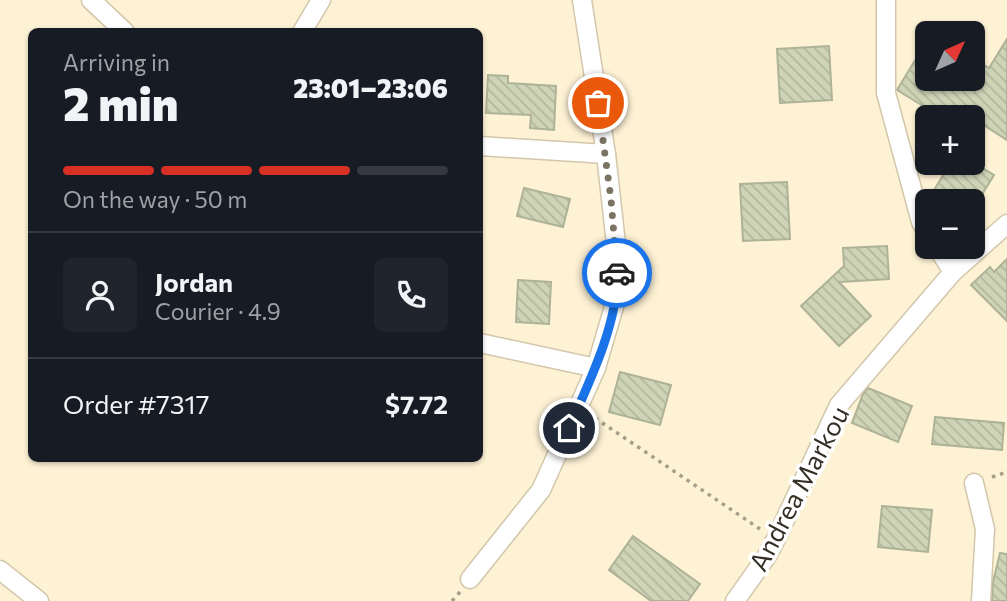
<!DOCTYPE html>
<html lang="en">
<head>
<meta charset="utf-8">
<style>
  body { margin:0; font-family:Commissioner,sans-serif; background:#20242c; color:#f1f3f6; height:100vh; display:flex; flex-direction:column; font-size:26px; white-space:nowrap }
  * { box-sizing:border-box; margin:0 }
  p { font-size:23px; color:#9ea1a6 }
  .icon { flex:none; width:38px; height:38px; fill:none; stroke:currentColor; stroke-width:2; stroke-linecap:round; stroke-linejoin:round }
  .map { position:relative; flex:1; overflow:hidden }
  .side { position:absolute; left:28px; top:28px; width:455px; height:434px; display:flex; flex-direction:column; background:#171b24; border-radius:10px; box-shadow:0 2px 5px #0004 }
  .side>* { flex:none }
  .needle { width:46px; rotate:45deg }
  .controls { position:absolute; left:915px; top:21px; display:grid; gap:14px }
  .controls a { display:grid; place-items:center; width:70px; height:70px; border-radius:10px; background:#171b24; box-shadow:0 2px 5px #0004; font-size:35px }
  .pin { position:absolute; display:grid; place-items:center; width:60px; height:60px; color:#fff; margin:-30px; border:4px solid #fff; border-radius:50%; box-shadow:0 2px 7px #0007 }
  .courier { position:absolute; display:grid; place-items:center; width:70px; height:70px; margin:-35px; border:5px solid #1a73e8; border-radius:50%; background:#fff; color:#222; box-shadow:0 2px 9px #0007 }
  .summary em { font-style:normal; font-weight:800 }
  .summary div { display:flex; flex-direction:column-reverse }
  .summary { display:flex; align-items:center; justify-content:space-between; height:119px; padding:0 35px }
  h1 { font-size:46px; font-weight:800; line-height:52px }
  .bar { display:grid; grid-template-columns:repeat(4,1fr); gap:10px 7px; align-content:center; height:84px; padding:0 35px }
  .bar i { height:9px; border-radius:5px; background:#363941 }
  .bar .active { background:#d93025 }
  .bar p { grid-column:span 4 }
  .line { display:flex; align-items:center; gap:18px; padding:0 35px; border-top:2px solid #363941 }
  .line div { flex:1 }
  .round { display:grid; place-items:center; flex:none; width:74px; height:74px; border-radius:10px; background:#20242c }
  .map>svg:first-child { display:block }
</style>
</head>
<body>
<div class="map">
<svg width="1007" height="601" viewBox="0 0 1007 601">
  <defs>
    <pattern id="building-back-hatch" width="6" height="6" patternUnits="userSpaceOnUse" patternTransform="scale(1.75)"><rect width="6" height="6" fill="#cfd4b7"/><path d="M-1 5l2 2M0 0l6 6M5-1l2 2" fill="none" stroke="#b2b69d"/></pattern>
  </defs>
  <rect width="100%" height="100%" fill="#fef2d5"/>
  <g fill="url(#building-back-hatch)" stroke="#aeb296" stroke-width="2">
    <polygon points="928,39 928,79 973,79 973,58 989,68 1007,39 1007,140 957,108 951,117 941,117 897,90"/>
    <polygon points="829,46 832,100 780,103 777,49"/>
    <polygon points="488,75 508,76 508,83 556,86 554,130 530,128 531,115 486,113"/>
    <polygon points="951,163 974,163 994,175 978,201 927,201"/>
    <polygon points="787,182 790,239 743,241 740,184"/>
    <polygon points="524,188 570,199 563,227 517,216"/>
    <polygon points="887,246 889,279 839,282 871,316 839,346 801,306 844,266 843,248"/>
    <polygon points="1007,259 1007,321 971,285 990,267 994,272"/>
    <polygon points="518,280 551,282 549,324 516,322"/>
    <polygon points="620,372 671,385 660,425 609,412"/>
    <polygon points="868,388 912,406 898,442 852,423 863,394"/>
    <polygon points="935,417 1004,423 1002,450 932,444"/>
    <polygon points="882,506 932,510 928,552 878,547"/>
    <polygon points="633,536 700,584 688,601 651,601 609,570"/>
    <polygon points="1000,553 1007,554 1007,601 992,601 993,582"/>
  </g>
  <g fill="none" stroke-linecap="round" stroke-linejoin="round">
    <g stroke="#d3c7ab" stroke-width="21">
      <g id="street">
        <polyline points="91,0 125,32"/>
        <polyline points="886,0 886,93 921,222 928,233"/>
        <polyline points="302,32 321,0"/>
        <polyline points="480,146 606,154"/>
        <polyline points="937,247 953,272"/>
        <polyline points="480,343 596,368"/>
        <polyline points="974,483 985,529 981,601"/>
        <polyline points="0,570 39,601"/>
        <polyline points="470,579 541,490 596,368 618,293 616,244 606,154 582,0"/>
        <polyline points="735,601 767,556 776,539 839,405 953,272 1007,224"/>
      </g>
    </g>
    <g stroke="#a79e89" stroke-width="3.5" stroke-dasharray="3.5 5" stroke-linecap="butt">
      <polyline points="595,418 760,529"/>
      <polyline points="992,477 1007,472"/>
      <polyline points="452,601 460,592"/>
    </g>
    <use href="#street" stroke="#fff" stroke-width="18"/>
  </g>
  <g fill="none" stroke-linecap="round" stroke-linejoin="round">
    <polyline stroke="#7b7463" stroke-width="7" stroke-dasharray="0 12.6" points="598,103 611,199 617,273"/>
    <path stroke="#1a73e8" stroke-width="9" d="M569,428C589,383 619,321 617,273"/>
  </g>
  <g text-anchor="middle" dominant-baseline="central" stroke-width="7" stroke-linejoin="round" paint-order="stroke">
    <g font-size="26" fill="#353025" stroke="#fff">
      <text transform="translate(798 488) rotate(-62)">Andrea Markou</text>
    </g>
  </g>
</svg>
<div class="controls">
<a><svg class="needle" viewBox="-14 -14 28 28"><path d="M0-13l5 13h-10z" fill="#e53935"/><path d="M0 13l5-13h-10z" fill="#9ea1a6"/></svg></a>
<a>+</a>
<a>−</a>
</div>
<div class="pin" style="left:598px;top:103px;background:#ea580c"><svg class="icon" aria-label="bag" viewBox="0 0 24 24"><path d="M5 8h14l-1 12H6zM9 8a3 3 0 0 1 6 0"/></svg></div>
<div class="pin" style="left:569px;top:428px;background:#1f2937"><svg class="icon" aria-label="home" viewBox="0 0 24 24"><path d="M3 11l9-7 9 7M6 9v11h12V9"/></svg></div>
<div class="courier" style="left:617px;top:273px"><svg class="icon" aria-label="car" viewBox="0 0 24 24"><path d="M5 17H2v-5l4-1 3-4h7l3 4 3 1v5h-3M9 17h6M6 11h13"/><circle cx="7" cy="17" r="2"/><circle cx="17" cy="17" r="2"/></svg></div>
<section class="side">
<div class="summary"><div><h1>2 min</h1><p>Arriving in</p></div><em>23:01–23:06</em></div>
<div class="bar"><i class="active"></i><i class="active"></i><i class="active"></i><i></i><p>On the way · 50 m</p></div>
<div class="line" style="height:126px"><a class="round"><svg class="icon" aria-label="person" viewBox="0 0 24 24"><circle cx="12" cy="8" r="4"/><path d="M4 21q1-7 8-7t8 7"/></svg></a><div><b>Jordan</b><p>Courier · 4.9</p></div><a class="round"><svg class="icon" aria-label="phone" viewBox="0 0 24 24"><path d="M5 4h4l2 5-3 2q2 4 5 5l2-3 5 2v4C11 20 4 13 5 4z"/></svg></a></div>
<div class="line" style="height:91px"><div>Order #7317</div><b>$7.72</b></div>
</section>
</div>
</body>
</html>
